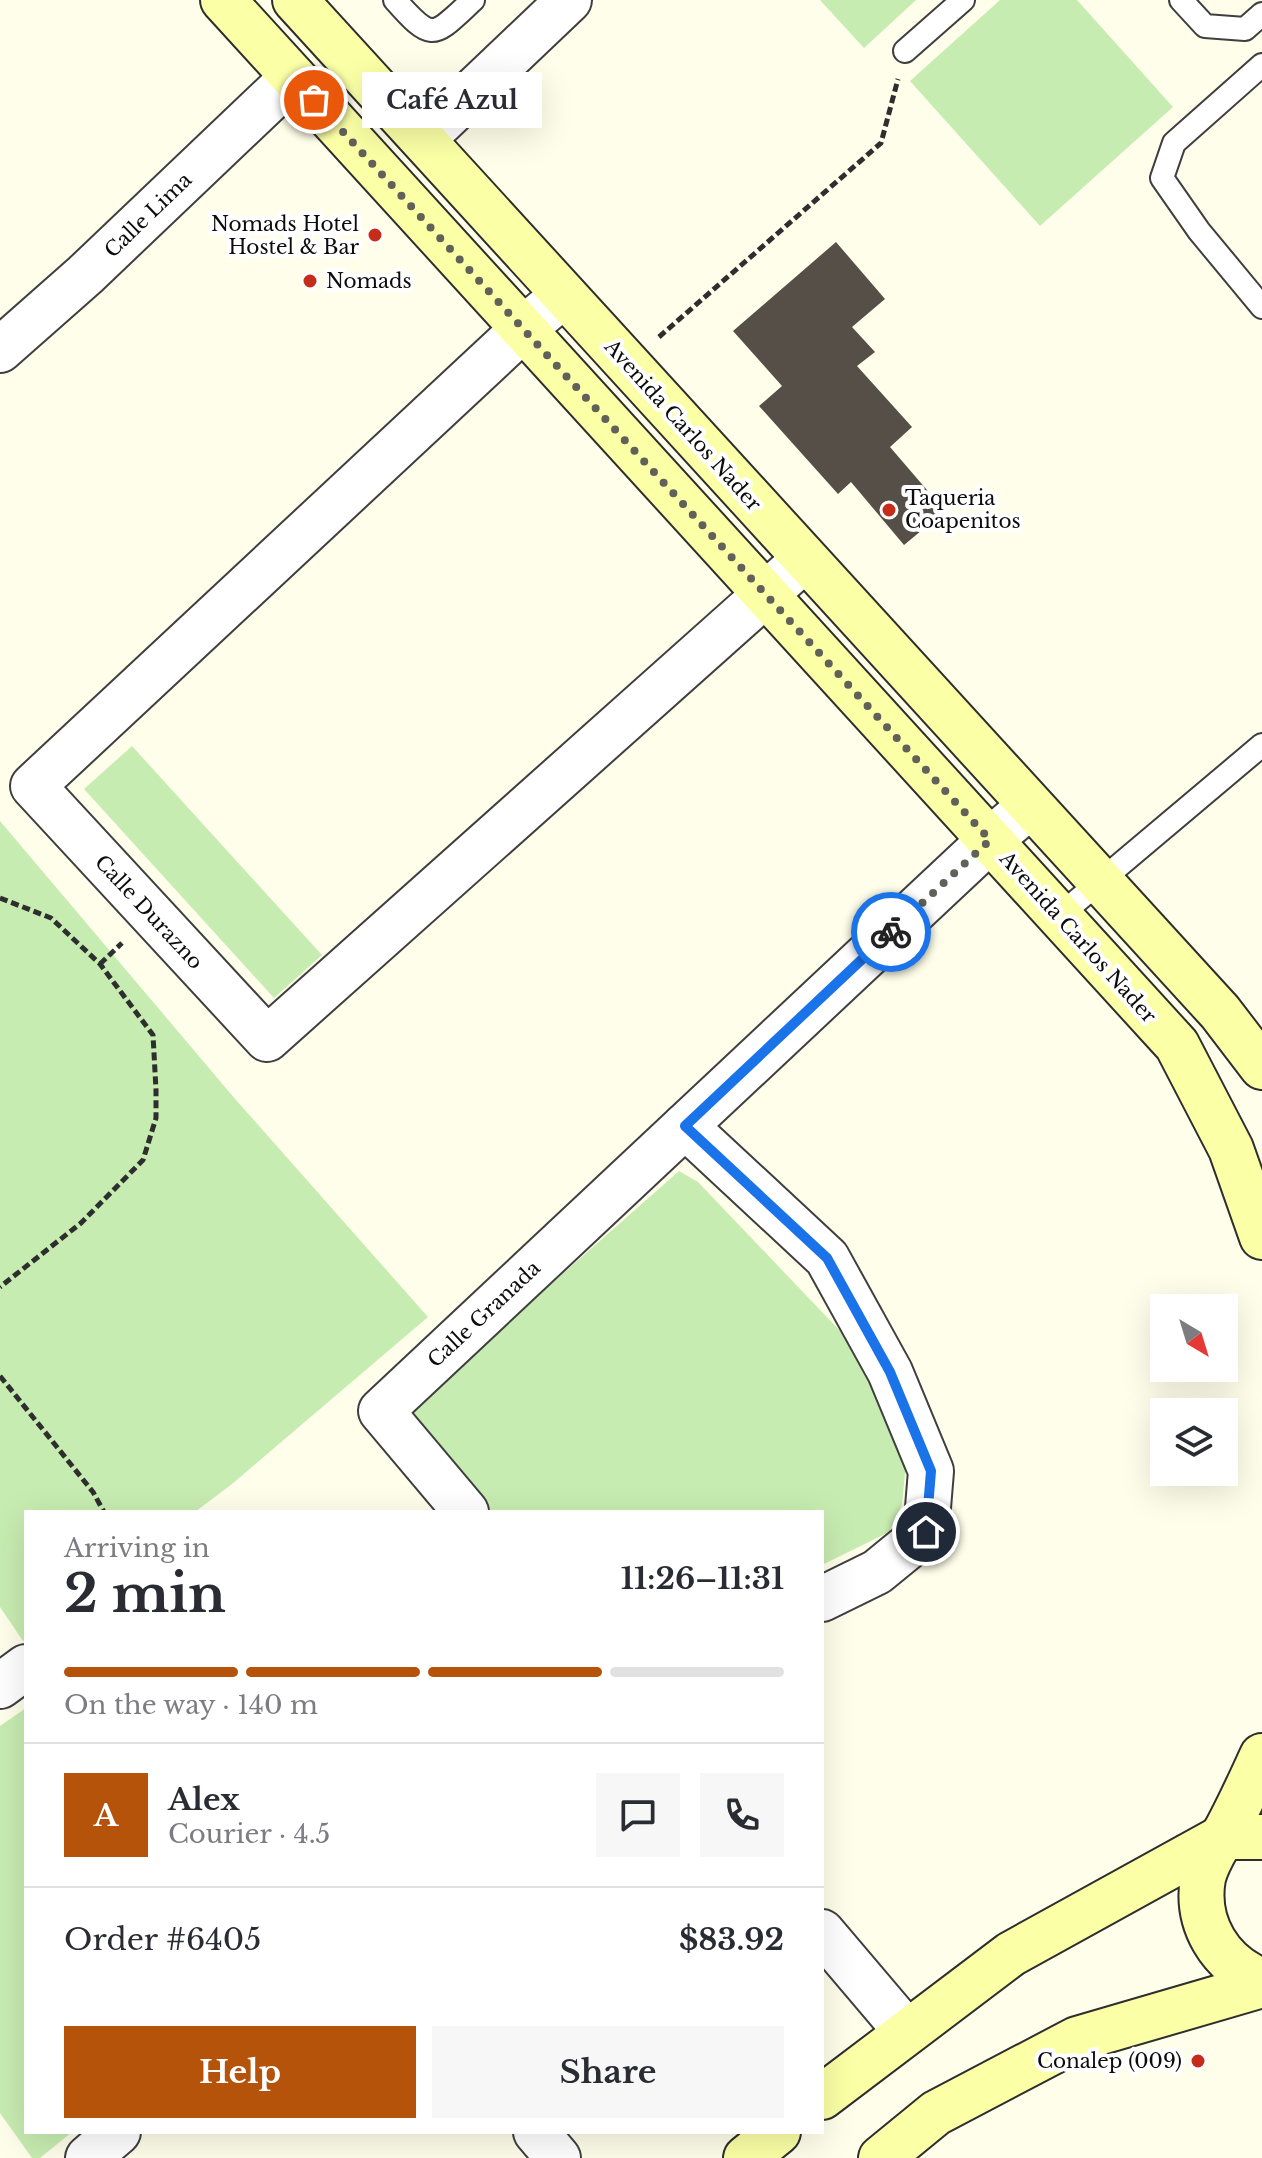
<!DOCTYPE html>
<html lang="en">
<head>
<meta charset="utf-8">
<style>
  body { margin:0; font-family:"Libre Baskerville",serif; background:#f7f7f7; color:#2b2b33; height:100vh; display:flex; flex-direction:column; font-size:30px; white-space:nowrap }
  * { box-sizing:border-box; margin:0 }
  p { font-size:26px; color:#7c7c81 }
  .icon { flex:none; width:44px; height:44px; fill:none; stroke:currentColor; stroke-width:2; stroke-linecap:round; stroke-linejoin:round }
  .map { position:relative; flex:1; overflow:hidden }
  .details { position:absolute; left:24px; top:1510px; width:800px; height:624px; display:flex; flex-direction:column; background:#fff; border-radius:0px; box-shadow:0 8px 32px #0002 }
  .details>* { flex:none }
  .needle { width:52px; rotate:142deg }
  .fabs { position:absolute; left:1150px; top:1294px; display:grid; gap:16px }
  .fabs a { display:grid; place-items:center; width:88px; height:88px; border-radius:0px; background:#fff; box-shadow:0 8px 32px #0002; font-size:40px }
  .pin { position:absolute; display:grid; place-items:center; width:68px; height:68px; color:#fff; margin:-34px; border:4px solid #fff; border-radius:50%; box-shadow:0 2px 8px #0007 }
  .courier { position:absolute; display:grid; place-items:center; width:80px; height:80px; margin:-40px; border:6px solid #1a73e8; border-radius:50%; background:#fff; color:#222; box-shadow:0 2px 10px #0007 }
  .bubble { position:absolute; height:56px; border-radius:0px; background:#fff; box-shadow:0 8px 32px #0002; font-size:26px; font-weight:800; line-height:56px; text-align:center }
  .overview em { font-style:normal; font-weight:800 }
  .overview div { display:flex; flex-direction:column-reverse }
  .overview { display:flex; align-items:center; justify-content:space-between; height:136px; padding:0 40px }
  h1 { font-size:52px; font-weight:800; line-height:60px }
  .bar { display:grid; grid-template-columns:repeat(4,1fr); gap:12px 8px; align-content:center; height:96px; padding:0 40px }
  .bar i { height:10px; border-radius:6px; background:#e1e1e2 }
  .bar .selected { background:#b45309 }
  .bar p { grid-column:span 4 }
  .line { display:flex; align-items:center; gap:20px; padding:0 40px; border-top:2px solid #e1e1e2 }
  .line div { flex:1 }
  .round { display:grid; place-items:center; flex:none; width:84px; height:84px; border-radius:0px; background:#f7f7f7 }
  .cta { display:flex; gap:16px; margin-top:auto; padding:16px 40px }
  .cta a { flex:1; height:92px; border-radius:0px; background:#b45309; color:#fff; font-size:32px; font-weight:800; line-height:92px; text-align:center }
  .cta a+a { background:#f7f7f7; color:#2b2b33 }
  .map>svg:first-child { display:block }
</style>
</head>
<body>
<div class="map">
<svg width="1262" height="2158" viewBox="0 0 1262 2158">
  <rect width="100%" height="100%" fill="#fffeea"/>
  <g fill="#c7ecb1">
    <polygon points="820,0 916,0 864,48"/>
    <polygon points="1000,0 1077,0 1173,107 1040,226 910,81"/>
    <polygon points="132,746 322,955 274,998 84,789"/>
    <polygon points="0,821 236,1100 428,1317 232,1484 195,1512 26,1512 26,1639 23,1641 0,1607"/>
    <polygon points="679,1171 698,1182 843,1334 881,1402 906,1464 902,1504 889,1532 822,1565 822,1512 487,1512 405,1413"/>
    <polygon points="26,1708 26,2132 72,2132 40,2158 32,2158 0,2113 0,1726"/>
  </g>
  <polygon fill="#554f47" points="836,242 885,299 852,327 875,352 857,366 912,427 890,447 945,511 904,545 851,482 838,494 759,406 782,386 733,331"/>
  <g fill="none" stroke-linecap="round" stroke-linejoin="round">
    <g stroke="#3f3f3f" stroke-width="26">
      <g id="lane">
        <path d="M395,0C433,43 433,37 473,0"/>
        <polyline points="1181,0 1205,26 1245,29 1262,14"/>
        <polyline points="905,51 963,0"/>
        <polyline points="1262,65 1174,143 1162,178 1199,231 1262,307"/>
        <polyline points="1059,916 1262,745"/>
      </g>
    </g>
    <g stroke="#3f3f3f" stroke-width="48">
      <g id="street">
        <polyline points="423,139 569,0"/>
        <polyline points="564,295 523,329 33,786 267,1039 805,559"/>
        <polyline points="0,350 85,275 293,77"/>
        <polyline points="685,1126 827,1258 890,1372 931,1471 926,1532 877,1572 822,1599"/>
        <polyline points="466,1512 381,1411 990,840 1030,806"/>
        <polyline points="0,1686 26,1667"/>
        <polyline points="822,1932 906,2031"/>
        <polyline points="536,2132 558,2158"/>
        <polyline points="88,2158 118,2132"/>
      </g>
    </g>
    <g stroke="#2e2e2e" stroke-width="48">
      <g id="secondary">
        <polyline points="223,0 1177,1045 1231,1149 1262,1237"/>
        <polyline points="295,0 1220,1012 1262,1067"/>
        <path d="M1262,1756C1250,1782 1238,1809 1224,1834C1216,1849 1207,1861 1203,1878C1195,1924 1220,1964 1262,1981"/>
        <polyline points="822,2097 1011,1954 1223,1837 1262,1837"/>
        <polyline points="746,2158 778,2132"/>
        <polyline points="881,2158 936,2113 1077,2039 1262,1985"/>
      </g>
    </g>
    <g stroke="#2e2e2e" stroke-width="5" stroke-dasharray="8 4" stroke-linecap="butt">
      <polyline points="659,337 881,143 898,79"/>
      <polyline points="0,898 51,918 100,964 153,1035 156,1090 156,1118 143,1160 81,1223 0,1287"/>
      <polyline points="100,964 122,943"/>
      <polyline points="0,1376 93,1492 104,1512"/>
    </g>
    <use href="#lane" stroke="#fff" stroke-width="22"/>
    <use href="#street" stroke="#fff" stroke-width="44"/>
    <use href="#secondary" stroke="#fbffa5" stroke-width="44"/>
  </g>
  <g fill="none" stroke-linecap="round" stroke-linejoin="round">
    <polyline stroke="#61615a" stroke-width="8" stroke-dasharray="0 14.4" points="314,100 990,840 891,932"/>
    <polyline stroke="#1a73e8" stroke-width="10" points="891,932 685,1126 827,1258 890,1372 931,1471 926,1532"/>
  </g>
  <g fill="#c52c1a" stroke="#fff" stroke-width="3">
    <circle cx="375" cy="235" r="8"/>
    <circle cx="310" cy="281" r="8"/>
    <circle cx="889" cy="510" r="8"/>
    <circle cx="1198" cy="2061" r="8"/>
  </g>
  <g text-anchor="middle" dominant-baseline="central" stroke-width="8" stroke-linejoin="round" paint-order="stroke">
    <g font-size="20" fill="#0c0c0c" stroke="#fff">
      <text transform="translate(148 215) rotate(-44)">Calle Lima</text>
      <text transform="translate(683 425) rotate(48)">Avenida Carlos Nader</text>
      <text transform="translate(149 912) rotate(47)">Calle Durazno</text>
      <text transform="translate(1078 937) rotate(48)">Avenida Carlos Nader</text>
      <text transform="translate(484 1314) rotate(-43)">Calle Granada</text>
    </g>
    <g font-size="20" fill="#0c0c0c" stroke="#fff" text-anchor="end">
      <text x="359" y="224">Nomads Hotel<tspan x="359" dy="23">Hostel &amp; Bar</tspan></text>
      <text x="326" y="281" text-anchor="start">Nomads</text>
      <text x="905" y="498" text-anchor="start">Taqueria<tspan x="905" dy="23">Coapenitos</tspan></text>
      <text x="1182" y="2061">Conalep (009)</text>
    </g>
  </g>
</svg>
<div class="fabs">
<a><svg class="needle" viewBox="-14 -14 28 28"><path d="M0-13l5 13h-10z" fill="#e53935"/><path d="M0 13l5-13h-10z" fill="#7c7c81"/></svg></a>
<a><svg class="icon" aria-label="layers" viewBox="0 0 24 24"><path d="M12 4l9 5-9 5-9-5zM3 14l9 5 9-5"/></svg></a>
</div>
<div class="pin" style="left:314px;top:100px;background:#ea580c"><svg class="icon" aria-label="bag" viewBox="0 0 24 24"><path d="M5 8h14l-1 12H6zM9 8a3 3 0 0 1 6 0"/></svg></div>
<div class="pin" style="left:926px;top:1532px;background:#1f2937"><svg class="icon" aria-label="home" viewBox="0 0 24 24"><path d="M3 11l9-7 9 7M6 9v11h12V9"/></svg></div>
<div class="courier" style="left:891px;top:932px"><svg class="icon" aria-label="bike" viewBox="0 0 24 24"><circle cx="6" cy="16" r="4"/><circle cx="18" cy="16" r="4"/><path d="M6 16l4-8h5l3 8M10 8l3 8H6M13 5h3"/></svg></div>
<div class="bubble" style="left:362px;top:72px;width:180px">Café Azul</div>
<section class="details">
<div class="overview"><div><h1>2 min</h1><p>Arriving in</p></div><em>11:26–11:31</em></div>
<div class="bar"><i class="selected"></i><i class="selected"></i><i class="selected"></i><i></i><p>On the way · 140 m</p></div>
<div class="line" style="height:144px"><b class="round" style="background:#b45309;color:#fff">A</b><div><b>Alex</b><p>Courier · 4.5</p></div><a class="round"><svg class="icon" aria-label="chat" viewBox="0 0 24 24"><path d="M4 5h16v11H9l-5 4z"/></svg></a><a class="round"><svg class="icon" aria-label="phone" viewBox="0 0 24 24"><path d="M5 4h4l2 5-3 2q2 4 5 5l2-3 5 2v4C11 20 4 13 5 4z"/></svg></a></div>
<div class="line" style="height:104px"><div>Order #6405</div><b>$83.92</b></div>
<div class="cta"><a>Help</a><a>Share</a></div>
</section>
</div>
</body>
</html>
